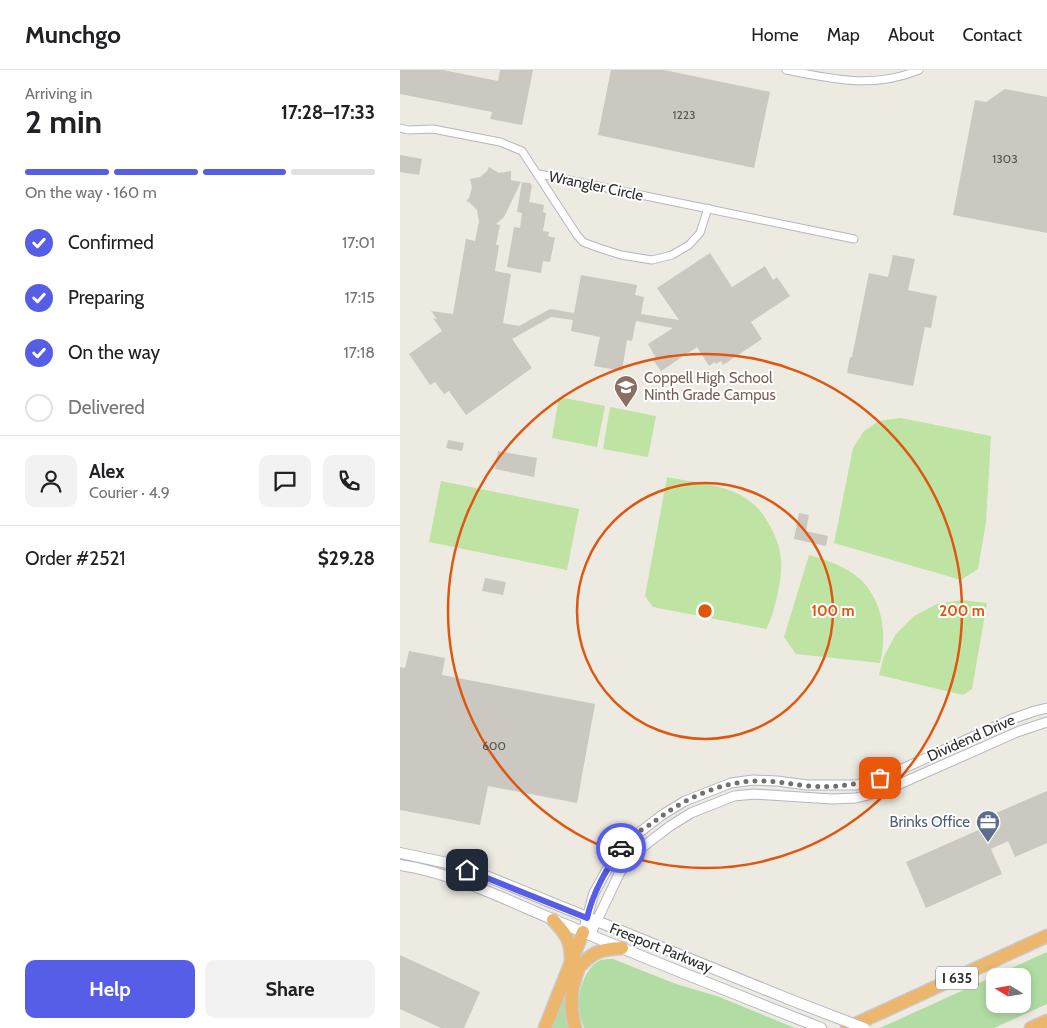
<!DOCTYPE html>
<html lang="en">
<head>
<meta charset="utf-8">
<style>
  body { margin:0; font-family:Cabin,sans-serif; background:#f2f2f2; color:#202124; height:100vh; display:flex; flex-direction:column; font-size:19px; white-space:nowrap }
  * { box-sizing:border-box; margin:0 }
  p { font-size:16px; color:#757577 }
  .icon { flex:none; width:28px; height:28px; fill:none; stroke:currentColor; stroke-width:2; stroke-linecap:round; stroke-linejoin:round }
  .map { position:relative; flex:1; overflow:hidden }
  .details { display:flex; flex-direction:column; background:#fff; width:400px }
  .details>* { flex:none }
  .needle { width:32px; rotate:281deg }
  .fabs { position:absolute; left:586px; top:898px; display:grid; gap:10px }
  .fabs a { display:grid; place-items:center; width:45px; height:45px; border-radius:10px; background:#fff; box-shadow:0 2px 8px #0003; font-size:25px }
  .pin { position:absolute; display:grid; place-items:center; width:42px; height:42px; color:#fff; margin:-21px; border-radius:10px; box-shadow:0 2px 8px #0006 }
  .courier { position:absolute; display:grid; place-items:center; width:50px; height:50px; margin:-25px; border:4px solid #565de6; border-radius:50%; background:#fff; color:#222; box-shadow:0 1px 6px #0007 }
  .overview em { font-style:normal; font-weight:800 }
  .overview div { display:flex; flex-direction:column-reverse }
  .overview { display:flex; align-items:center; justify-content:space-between; height:85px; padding:0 25px }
  h1 { font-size:32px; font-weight:800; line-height:38px }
  .bar { display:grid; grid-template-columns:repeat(4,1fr); gap:8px 5px; align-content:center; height:60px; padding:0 25px }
  .bar i { height:6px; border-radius:4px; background:#e0e0e0 }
  .bar .selected { background:#565de6 }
  .bar p { grid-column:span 4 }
  .line { display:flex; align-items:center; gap:12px; padding:0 25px; border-top:1px solid #e0e0e0 }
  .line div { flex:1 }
  .round { display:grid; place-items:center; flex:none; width:52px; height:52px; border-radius:10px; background:#f2f2f2 }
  ol { padding:0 25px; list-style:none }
  li { display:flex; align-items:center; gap:15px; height:55px }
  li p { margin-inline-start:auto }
  li .icon { padding:5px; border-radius:50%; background:#565de6; color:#fff; stroke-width:4 }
  li:last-child { color:#757577 }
  li i { width:28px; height:28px; border:2px solid #e0e0e0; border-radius:50% }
  .primary-button { display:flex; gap:10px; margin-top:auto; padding:10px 25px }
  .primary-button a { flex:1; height:58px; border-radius:10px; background:#565de6; color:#fff; font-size:20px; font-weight:800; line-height:58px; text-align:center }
  .primary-button a+a { background:#f2f2f2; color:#202124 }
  header { display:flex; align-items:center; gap:30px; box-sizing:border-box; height:70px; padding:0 25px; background:#fff; border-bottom:1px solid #e0e0e0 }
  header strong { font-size:24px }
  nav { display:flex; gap:28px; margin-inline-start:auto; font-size:18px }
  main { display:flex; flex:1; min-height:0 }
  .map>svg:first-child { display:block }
</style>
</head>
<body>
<header>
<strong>Munchgo</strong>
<nav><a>Home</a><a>Map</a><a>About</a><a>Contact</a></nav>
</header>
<main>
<section class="details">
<div class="overview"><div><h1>2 min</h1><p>Arriving in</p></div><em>17:28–17:33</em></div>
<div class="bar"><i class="selected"></i><i class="selected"></i><i class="selected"></i><i></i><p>On the way · 160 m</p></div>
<ol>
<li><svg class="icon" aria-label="check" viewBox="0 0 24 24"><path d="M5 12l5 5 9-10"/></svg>Confirmed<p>17:01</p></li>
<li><svg class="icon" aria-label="check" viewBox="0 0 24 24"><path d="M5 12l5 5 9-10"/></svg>Preparing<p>17:15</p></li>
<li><svg class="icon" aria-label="check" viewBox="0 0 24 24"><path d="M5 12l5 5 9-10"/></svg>On the way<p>17:18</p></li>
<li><i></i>Delivered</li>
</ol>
<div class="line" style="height:90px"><a class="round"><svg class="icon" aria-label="person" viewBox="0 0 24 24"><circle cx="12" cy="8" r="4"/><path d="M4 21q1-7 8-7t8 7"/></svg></a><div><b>Alex</b><p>Courier · 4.9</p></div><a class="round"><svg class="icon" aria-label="chat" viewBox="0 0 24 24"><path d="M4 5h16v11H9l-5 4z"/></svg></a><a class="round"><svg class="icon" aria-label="phone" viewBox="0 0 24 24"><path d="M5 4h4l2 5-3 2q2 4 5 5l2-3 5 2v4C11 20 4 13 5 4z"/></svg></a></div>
<div class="line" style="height:65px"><div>Order #2521</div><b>$29.28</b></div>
<div class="primary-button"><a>Help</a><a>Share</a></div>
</section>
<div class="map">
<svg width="647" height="958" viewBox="0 0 647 958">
  <rect width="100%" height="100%" fill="#edeae2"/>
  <g fill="#b1dda5" fill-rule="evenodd">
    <path d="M647,882V934L594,958H480ZM622,906V934H595V906Z"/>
    <path d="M213,889L276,914L317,926L395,958H184C181,950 179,943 179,935C178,920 186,896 201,890C204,889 209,889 213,889Z"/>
    <polygon points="170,909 172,958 151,958"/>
  </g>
  <g fill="#bfe3a2">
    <polygon points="159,327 205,336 197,377 152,368"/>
    <polygon points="210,337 256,346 248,387 203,379"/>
    <polygon points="501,348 591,366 586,452 578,499 561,510 434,473 453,378 464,361 479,351"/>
    <path d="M267,407C294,413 329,414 351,432C360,439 365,447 370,456C384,481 383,500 377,527C374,538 372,549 366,559L253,537L245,526Z"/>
    <polygon points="41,411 179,439 167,500 29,472"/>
    <path d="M409,485C423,489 436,493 449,501C480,519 489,560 480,593L396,584L384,567Z"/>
    <polygon points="562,530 587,533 572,619 563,625 479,605 484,586 496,564 514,546 537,534"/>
  </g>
  <g fill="#cac8c0">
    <polygon points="0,0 43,0 98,11 100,0 133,0 122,55 90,49 92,42 0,24"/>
    <polygon points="211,0 264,0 370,22 354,98 198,65"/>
    <polygon points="605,19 647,27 647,163 553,145 575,30 586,32"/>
    <polygon points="0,85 22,89 19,105 0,102"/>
    <polygon points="89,97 99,103 111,101 111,110 121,112 104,147 96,154 100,155 96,175 99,175 95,201 111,204 103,253 119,256 150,239 174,243 181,205 237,215 235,225 244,227 241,244 279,250 257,218 310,183 332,217 365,196 373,210 377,207 390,226 351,252 362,269 323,295 321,291 316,294 315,292 309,296 297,277 261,301 253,290 256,288 248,274 273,258 236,251 232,271 227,270 222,301 194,296 200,267 171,261 173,250 151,247 112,269 132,298 66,345 49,321 44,324 35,312 30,315 9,284 42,261 33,248 37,249 31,241 53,244 66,169 75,171 79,152 77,140 70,133 66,131 69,128 72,118 70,109 80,107 87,101"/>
    <polygon points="122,112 130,113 132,116 129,132 144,135 143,142 146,143 143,161 149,162 148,166 155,168 150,192 143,191 141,203 107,197 114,157 120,158 122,143 117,142"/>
    <polygon points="493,185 515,189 508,220 537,226 531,258 525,257 513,316 447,303 450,287 452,287 469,203 488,207"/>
    <polygon points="48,370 64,373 62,381 46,378"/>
    <polygon points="98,381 137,388 134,407 95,399"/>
    <polygon points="399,443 409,445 406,461 428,466 426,476 394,469"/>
    <polygon points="85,508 106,512 103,525 82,521"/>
    <polygon points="9,581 45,588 42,605 195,634 177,733 88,716 80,755 0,740 0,597 5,598"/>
    <polygon points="647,721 647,773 615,787 608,771 591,779 602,804 526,838 506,792 599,751 596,743"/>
    <polygon points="0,885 80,922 64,958 41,958 0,939"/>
  </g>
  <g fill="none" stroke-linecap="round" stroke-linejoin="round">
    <g stroke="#b5b6c0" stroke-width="9">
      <g id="minor">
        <path d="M386,0C433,9 473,19 519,0"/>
        <polyline points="0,58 8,60 33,59 100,72 122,81 177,165 183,172 199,178 221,185 252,190 272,185 289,175 300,163 308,138"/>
        <polyline points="139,104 454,169"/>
      </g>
    </g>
    <g stroke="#b5b6c0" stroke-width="11">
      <g id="tertiary">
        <polyline points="183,862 194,823 209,796 223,775 262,745 285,731 331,713 353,710 377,711 407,715 456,715 480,709 612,649 635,641 647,638"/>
        <polyline points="190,865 220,802 235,783 270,756 291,743 334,726 354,724 432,729 456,728 484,721 617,662 647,652"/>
      </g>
    </g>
    <g stroke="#b5b6c0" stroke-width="12">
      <g id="secondary">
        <polyline points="0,783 52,794 81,804 391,930"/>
        <path d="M0,795C58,804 110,832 164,854C249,890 335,924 421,958"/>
      </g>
    </g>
    <g stroke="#c9c9c9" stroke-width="15">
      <g id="motorway">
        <path d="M153,850C166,864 171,870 171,889"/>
        <path d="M180,896C194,881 202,879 222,878"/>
        <polyline points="145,958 183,862"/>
        <path d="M175,958C170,937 170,920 178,900"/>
        <polyline points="447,958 647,866"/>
        <polyline points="631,958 647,951"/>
      </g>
    </g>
    <use href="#minor" stroke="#fff" stroke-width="7"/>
    <use href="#tertiary" stroke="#fff" stroke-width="9"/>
    <use href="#secondary" stroke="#fff" stroke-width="10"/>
    <use href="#motorway" stroke="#edb66d" stroke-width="12"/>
    <g stroke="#b5b6c0" stroke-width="12" stroke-linecap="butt">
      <polyline id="secondary-bridge" points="391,930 464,958"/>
    </g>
    <use href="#secondary-bridge" stroke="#fff" stroke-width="10"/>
  </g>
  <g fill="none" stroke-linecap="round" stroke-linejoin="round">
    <path stroke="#71706d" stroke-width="5" stroke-dasharray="0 9" d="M221,778C228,767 243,759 254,752C281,730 320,712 355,711C373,710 390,714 408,716C434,718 455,715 480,708"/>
    <path stroke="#565de6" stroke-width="6" d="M67,800L187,848C193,822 206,800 221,778"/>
  </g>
  <g fill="none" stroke="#df570e" stroke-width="2.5">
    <circle cx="305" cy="541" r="128"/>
    <circle cx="305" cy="541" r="257"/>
  </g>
  <defs>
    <g id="school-pin" transform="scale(1.25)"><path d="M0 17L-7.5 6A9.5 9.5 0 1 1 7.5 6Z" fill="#8d6e63" stroke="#fff"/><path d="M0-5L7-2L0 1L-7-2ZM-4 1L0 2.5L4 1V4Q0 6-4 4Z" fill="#fff"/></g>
    <g id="office-pin" transform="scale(1.25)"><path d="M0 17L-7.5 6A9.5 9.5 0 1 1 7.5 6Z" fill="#5c6f8a" stroke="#fff"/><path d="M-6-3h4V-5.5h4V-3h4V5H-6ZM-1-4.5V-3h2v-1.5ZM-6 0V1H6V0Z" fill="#fff"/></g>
  </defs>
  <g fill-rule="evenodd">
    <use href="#school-pin" x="226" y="317"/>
    <use href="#office-pin" x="588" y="752"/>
  </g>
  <g text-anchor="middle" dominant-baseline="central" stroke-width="4" stroke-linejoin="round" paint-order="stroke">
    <g font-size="12" fill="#555452">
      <text x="284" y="44">1223</text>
      <text x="605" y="88">1303</text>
      <text x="94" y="675">600</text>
    </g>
    <rect fill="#fff" stroke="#6d6d6d" stroke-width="1" x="536" y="896.5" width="42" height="23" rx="4"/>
    <g font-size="14" font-weight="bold" fill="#2e2e2e">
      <text x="557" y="908">I 635</text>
    </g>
    <g font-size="15" fill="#2e2e2e" stroke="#fff">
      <text transform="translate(196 116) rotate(12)">Wrangler Circle</text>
      <text transform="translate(571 668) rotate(-24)">Dividend Drive</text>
      <text transform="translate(261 878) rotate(22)">Freeport Parkway</text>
    </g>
    <g font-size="15" fill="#785e54" stroke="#fff" text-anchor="start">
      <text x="244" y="308">Coppell High School<tspan x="244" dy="17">Ninth Grade Campus</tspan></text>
    </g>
    <g font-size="15" fill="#4e5e75" stroke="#fff" text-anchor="end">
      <text x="570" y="752">Brinks Office</text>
    </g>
  </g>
  <circle cx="305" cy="541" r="8" fill="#df570e" stroke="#fff" stroke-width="2.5"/>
  <g font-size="15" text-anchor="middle" font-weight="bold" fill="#df570e" stroke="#fff" stroke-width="4" stroke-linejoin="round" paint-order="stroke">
    <text x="433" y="546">100 m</text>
    <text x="562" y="546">200 m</text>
  </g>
</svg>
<div class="fabs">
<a><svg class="needle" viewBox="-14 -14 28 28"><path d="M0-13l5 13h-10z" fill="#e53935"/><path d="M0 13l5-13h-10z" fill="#757577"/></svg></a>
</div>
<div class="pin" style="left:480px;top:708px;background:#ea580c"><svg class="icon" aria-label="bag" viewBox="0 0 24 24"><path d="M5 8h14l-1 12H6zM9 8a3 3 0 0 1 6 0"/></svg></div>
<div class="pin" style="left:67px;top:800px;background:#1f2937"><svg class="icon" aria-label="home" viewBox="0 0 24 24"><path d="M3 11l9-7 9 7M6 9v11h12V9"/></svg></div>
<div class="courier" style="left:221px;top:778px"><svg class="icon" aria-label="car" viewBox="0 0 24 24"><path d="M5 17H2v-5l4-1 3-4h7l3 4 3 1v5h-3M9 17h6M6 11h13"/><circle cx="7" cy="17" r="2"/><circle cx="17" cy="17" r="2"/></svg></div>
</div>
</main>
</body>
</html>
